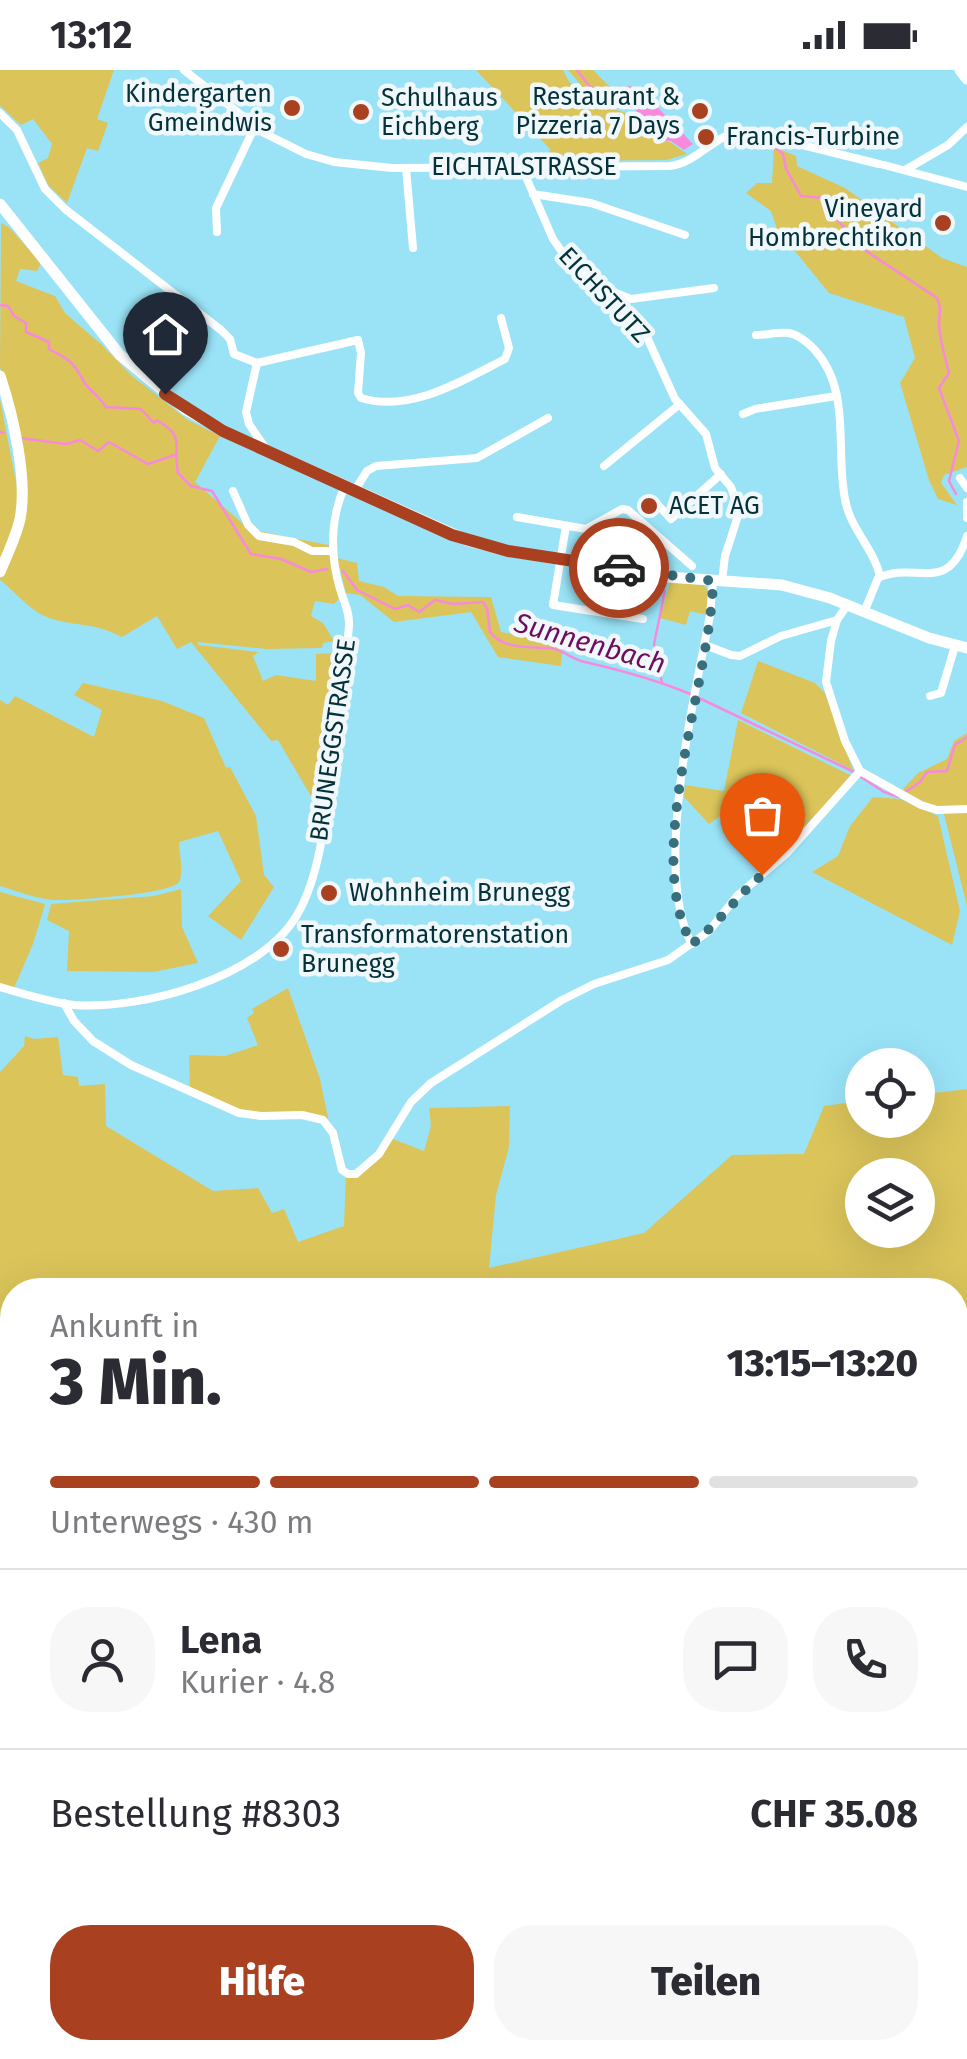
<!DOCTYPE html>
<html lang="de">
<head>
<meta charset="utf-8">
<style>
  body { margin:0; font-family:"Fira Sans",sans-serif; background:#f7f7f7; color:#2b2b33; height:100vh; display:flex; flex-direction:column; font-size:38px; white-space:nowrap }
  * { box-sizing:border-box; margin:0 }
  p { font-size:32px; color:#7c7c81 }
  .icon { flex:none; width:55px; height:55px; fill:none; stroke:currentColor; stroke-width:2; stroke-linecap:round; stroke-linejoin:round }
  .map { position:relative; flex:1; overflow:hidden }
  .sheet { position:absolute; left:0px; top:1208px; width:968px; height:782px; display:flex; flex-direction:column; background:#fff; border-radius:40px 40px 0 0; box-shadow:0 10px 40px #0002 }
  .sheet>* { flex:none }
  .controls { position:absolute; left:845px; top:978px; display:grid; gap:20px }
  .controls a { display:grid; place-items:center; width:90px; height:90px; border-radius:50%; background:#fff; box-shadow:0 10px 40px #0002; font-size:50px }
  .pin { position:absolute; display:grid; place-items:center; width:85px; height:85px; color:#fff; margin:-102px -42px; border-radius:50% 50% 50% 0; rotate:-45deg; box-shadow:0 0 10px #0007 }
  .pin .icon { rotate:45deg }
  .courier { position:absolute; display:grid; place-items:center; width:100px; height:100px; margin:-50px; border:8px solid #a94121; border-radius:50%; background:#fff; color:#222; box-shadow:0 2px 12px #0007 }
  .head em { font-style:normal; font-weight:800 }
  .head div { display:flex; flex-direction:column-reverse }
  .head { display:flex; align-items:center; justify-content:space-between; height:170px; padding:0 50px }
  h1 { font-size:65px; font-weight:800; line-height:75px }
  .bar { display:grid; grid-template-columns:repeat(4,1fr); gap:15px 10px; align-content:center; height:120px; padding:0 50px }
  .bar i { height:12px; border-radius:8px; background:#e1e1e2 }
  .bar .active { background:#a94121 }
  .bar p { grid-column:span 4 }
  .line { display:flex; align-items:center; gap:25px; padding:0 50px; border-top:2px solid #e1e1e2 }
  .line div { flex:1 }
  .round { display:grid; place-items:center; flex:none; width:105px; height:105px; border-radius:40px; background:#f7f7f7 }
  .primary-button { display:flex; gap:20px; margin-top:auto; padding:20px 50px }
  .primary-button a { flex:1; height:115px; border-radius:40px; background:#a94121; color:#fff; font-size:40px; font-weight:800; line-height:115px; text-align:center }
  .primary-button a+a { background:#f7f7f7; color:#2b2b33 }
  .status { display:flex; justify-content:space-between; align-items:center; height:70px; padding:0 50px; background:#fff; direction:ltr }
  .status svg { height:28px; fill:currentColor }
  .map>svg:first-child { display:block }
</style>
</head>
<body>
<div class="status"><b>13:12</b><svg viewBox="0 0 49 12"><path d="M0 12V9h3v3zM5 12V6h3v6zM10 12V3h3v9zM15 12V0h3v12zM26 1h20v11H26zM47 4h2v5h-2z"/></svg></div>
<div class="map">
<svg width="967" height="1989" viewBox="0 0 967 1989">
  <rect width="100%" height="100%" fill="#9ae3f7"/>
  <g fill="#dbc45a" fill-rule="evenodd">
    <polygon points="0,0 114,0 97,49 108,53 98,81 87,78 67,133 48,115 38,93 48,88 52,74 33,49 21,55 0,36"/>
    <path d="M476,0H563L568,10L593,36C619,37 641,47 656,70L670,72L687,84L666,90L547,91L550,79Z"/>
    <polygon points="568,0 593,0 615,22 616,31 594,30"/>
    <polygon points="774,77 796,86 797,96 845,118 942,188 967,197 967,397 944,405 941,413 957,435 938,429 929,410 900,313 915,288 904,247 829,223 777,159 771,141 746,123 757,113 772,113"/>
    <path d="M1,153L9,157L41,193L37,201L20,199L16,211L55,226L65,243L102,275L132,306L188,350L220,366L195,412L249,459L333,476L342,525L334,534L315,531L311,546L323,553L334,571L323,573L322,578L267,579L197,572L199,575L259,582L253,586L263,611L276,605L316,611V584L334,583L340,586L324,732L312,728L278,670L271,671L191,572L177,579L157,546L122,567C93,552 79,557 52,549C30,542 17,523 0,510V329L17,417L26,413L0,296Z"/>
    <polygon points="337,488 357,493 359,511 384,517 398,526 491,527 501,562 563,573 561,596 498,587 471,542 394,552 360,525 346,523"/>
    <polygon points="670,512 704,515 708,521 707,545 690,541 686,555 660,548"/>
    <polygon points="758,591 815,613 825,623 853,700 741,643"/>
    <path d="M83,613L162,631L204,648L226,698L230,697L256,746L264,805L274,817L241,870L208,846L241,811L218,761L179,772C179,782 184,802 179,812C172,824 71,831 54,830C36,829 17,821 0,816V630L8,635L15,626L94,667L102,640L74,625Z"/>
    <polygon points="738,650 852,706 779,784 740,732 709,754 684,727 685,715 724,721"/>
    <path d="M967,663V737C945,738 917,739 903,719L918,703L947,689L954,671Z"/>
    <polygon points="873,727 900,729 938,746 960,841 952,875 812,802 838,786 850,756"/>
    <polygon points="948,742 967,742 967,836 944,744"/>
    <polygon points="181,819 182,857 198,893 153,902 67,901 69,861 47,850 51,834 154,826"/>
    <polygon points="0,822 45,834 33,874 14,918 0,914"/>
    <polygon points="288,918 320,1009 330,1057 323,1050 247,1044 190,1020 189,985 225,986 258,975 247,948 254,943 252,939"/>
    <path d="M25,966L34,969L58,967L63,1005L78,1007L79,1016L105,1014L106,1056L213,1121L258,1118L272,1143L284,1139L298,1172L344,1156L346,1103L353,1105L390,1068L424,1081L431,1056L429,1038L510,1036L509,1077L496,1125L489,1198L644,1163L732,1085L804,1084L824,1036L862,1031V1050H918V1025L967,1019V1336L955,1335V1220H12V1394L0,1392V1002L24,976ZM862,1105H918V1160H862Z"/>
    <polygon points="0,1396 12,1396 12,1618 0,1619"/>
    <polygon points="955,1405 967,1406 967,1474 955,1478"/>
    <polygon points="967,1495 967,1561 955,1566 955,1499"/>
    <polygon points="0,1651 12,1652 12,1738 0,1748"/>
    <polygon points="967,1672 967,1801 955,1799 955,1673"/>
    <polygon points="12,1821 12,1874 0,1876 0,1826"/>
    <polygon points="967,1833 967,1970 955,1970 955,1843"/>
  </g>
  <g fill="#f78adc">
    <polygon points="628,16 639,18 693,74 684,80 671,71 658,70 633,36 621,30 622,20"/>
    <polygon points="0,1961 12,1963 12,1978 238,1978 263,1989 0,1989"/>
    <polygon points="286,1978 356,1980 357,1988 374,1987 374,1978 537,1978 547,1982 550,1978 565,1978 583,1989 264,1989 271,1983 286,1984"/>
  </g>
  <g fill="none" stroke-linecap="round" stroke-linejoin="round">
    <g stroke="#f78adc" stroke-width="2.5">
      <polyline points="577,0 590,17 624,31"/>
      <path d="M737,70L767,71L783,84L786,99L801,126L823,128L833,145L866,181L937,228C942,239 939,242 939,252C939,268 945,287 949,303L939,318L959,371L949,411L956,424"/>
      <path d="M0,235L8,236L14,246L26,253V262L49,272V279C70,290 73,291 84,312C89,320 100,327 106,337L141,339L154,353L157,350C187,368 172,374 178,403L191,416L212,421L251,484L281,489L311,502L327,499"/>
      <polyline points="0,362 4,363"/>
      <polyline points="20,368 66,374 80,370 98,381 109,372 148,394 175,385"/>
      <path d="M343,501L357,520L395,539L408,535L419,542L435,530L453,534L483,532L487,538L490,562C502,579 530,577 549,578C561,578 572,590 585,592C620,600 657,610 690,624"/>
      <polyline points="662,613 654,574 665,521"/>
      <polyline points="697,627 854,702"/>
      <polyline points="861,707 884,722 899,727"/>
      <polyline points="904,723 920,712 927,702 947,701 955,675 967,667"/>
      <polyline points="0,1298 12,1302"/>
      <polyline points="955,1812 967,1820"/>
    </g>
    <g stroke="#fff" stroke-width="8">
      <path d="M184,0L264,63L306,84L334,92L392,98L670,96C700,92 714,63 745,61L879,94"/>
      <polyline points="0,43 17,60 45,119 65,139 221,260 230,269 234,284 257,293 246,342 249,354 266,379"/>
      <polyline points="884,95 967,117"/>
      <polyline points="406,98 413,178"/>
      <polyline points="526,98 526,107 553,169 567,189 646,265 675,329 706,364 715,398 731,417 736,432 737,449 725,486 722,511"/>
      <polyline points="905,100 948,75 967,57"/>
      <polyline points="533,124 591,133 685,165"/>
      <polyline points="217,162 216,138 255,56"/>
      <polyline points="598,216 631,229 714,218"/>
      <path d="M756,265C766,265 778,262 788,263C797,264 807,272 814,279C852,320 835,378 845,429C850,459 873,477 880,506"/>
      <path d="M257,293L358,270L361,283L358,323L361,328C410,343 462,311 505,289L509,278L501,248"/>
      <polyline points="743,344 755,339 836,326"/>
      <polyline points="604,396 680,334"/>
      <polyline points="960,408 967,418"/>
      <polyline points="355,420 367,401 376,396 477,388 548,348"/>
      <polyline points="233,421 248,455 259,466 294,472 312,481 333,481"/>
      <polyline points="967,432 967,448"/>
      <polyline points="658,435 671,449 721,404"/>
      <polyline points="517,447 586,459 622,439 628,440 692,496"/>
      <polyline points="566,456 553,535 643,549"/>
      <polyline points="848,534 837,550 831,571 826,612 845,671 860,701 921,735 937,740 967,739"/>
      <path d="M865,540L878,508C915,490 948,527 967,466"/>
      <polyline points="705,575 731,585 740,586 781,566 837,550"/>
      <polyline points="930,626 941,623 955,576"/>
      <path d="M692,874C652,803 695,626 710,545L713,511"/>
      <path d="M0,917C20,923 54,933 74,935C142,940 260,908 297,845C325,797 327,723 334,669C339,631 346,593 349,556C350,543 344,532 340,519C330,485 330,448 345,416"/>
      <polyline points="64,933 74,951 93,971 131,995 239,1043 261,1046 302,1045 323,1050 333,1063 342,1100 348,1104 356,1104 379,1084 411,1032 431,1013 562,930 594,914 668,890 709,861 737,826 786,784 860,701"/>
    </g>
    <g stroke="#fff" stroke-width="11">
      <polyline points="960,0 967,9"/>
      <polyline points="0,134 120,285 186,340 232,365 469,471 508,481 667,507 782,515 830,528 929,568 967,578"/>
      <path d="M0,306C13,345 28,409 20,449C16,467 7,485 0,502"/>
    </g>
    <g stroke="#fff" stroke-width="12">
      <polyline points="955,1664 967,1663"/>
      <polyline points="0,1939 12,1937"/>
    </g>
    <g stroke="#3a707e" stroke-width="6">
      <g id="rail">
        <polyline points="955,1492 967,1488"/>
        <polyline points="0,1819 12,1814"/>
      </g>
    </g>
    <use href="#rail" stroke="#f0f8fb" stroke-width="2.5" stroke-dasharray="8" stroke-linecap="butt"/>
  </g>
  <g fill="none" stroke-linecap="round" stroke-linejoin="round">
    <path stroke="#396f7d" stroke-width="10" stroke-dasharray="0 18" d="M619,498L713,511C711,612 641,785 692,874C719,853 736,827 762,805"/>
    <polyline stroke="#a94121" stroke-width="12" points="165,324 223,361 452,465 508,481 619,498"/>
  </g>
  <g fill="#a94121" stroke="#f0f8fb" stroke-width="4">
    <circle cx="292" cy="38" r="10"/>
    <circle cx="700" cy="41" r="10"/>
    <circle cx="361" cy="42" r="10"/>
    <circle cx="706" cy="67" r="10"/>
    <circle cx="943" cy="153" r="10"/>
    <circle cx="649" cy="436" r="10"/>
    <circle cx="329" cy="823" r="10"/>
    <circle cx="281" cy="879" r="10"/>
  </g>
  <g text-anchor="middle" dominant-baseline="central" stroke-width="9" stroke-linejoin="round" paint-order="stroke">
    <g font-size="25" fill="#05313b" stroke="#f0f8fb" text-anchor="start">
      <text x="272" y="24" text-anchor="end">Kindergarten<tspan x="272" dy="29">Gmeindwis</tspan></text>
      <text x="680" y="27" text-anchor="end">Restaurant &amp;<tspan x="680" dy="29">Pizzeria 7 Days</tspan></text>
      <text x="381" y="28">Schulhaus<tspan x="381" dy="29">Eichberg</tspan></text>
      <text x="726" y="67">Francis-Turbine</text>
      <text x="923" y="139" text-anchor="end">Vineyard<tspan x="923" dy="29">Hombrechtikon</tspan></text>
      <text x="669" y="436">ACET AG</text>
      <text x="349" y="823">Wohnheim Brunegg</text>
      <text x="301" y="865">Transformatorenstation<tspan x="301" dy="29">Brunegg</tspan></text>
    </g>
    <g font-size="25" fill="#05313b" stroke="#f0f8fb">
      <text x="524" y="97">EICHTALSTRASSE</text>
      <text transform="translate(604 225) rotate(47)">EICHSTUTZ</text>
      <text transform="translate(333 670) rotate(-82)">BRUNEGGSTRASSE</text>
    </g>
    <g font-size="28" font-style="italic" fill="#700b5e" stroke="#f0f8fb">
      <text transform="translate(590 573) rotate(16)">Sunnenbach</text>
    </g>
  </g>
</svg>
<div class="controls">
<a><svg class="icon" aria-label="locate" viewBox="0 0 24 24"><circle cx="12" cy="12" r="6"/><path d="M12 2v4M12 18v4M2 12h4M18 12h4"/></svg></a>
<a><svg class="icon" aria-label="layers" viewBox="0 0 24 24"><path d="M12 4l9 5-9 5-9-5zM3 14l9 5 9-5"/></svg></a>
</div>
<div class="pin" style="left:762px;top:805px;background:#ea580c"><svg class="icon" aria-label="bag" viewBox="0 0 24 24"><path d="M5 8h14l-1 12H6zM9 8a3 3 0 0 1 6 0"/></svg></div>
<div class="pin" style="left:165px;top:324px;background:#1f2937"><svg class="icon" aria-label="home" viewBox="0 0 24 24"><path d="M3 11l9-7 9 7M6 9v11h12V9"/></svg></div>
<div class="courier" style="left:619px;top:498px"><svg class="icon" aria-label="car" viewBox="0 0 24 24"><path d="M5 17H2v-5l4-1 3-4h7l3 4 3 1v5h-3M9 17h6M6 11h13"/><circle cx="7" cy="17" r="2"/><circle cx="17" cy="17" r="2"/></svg></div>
<section class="sheet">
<div class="head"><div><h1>3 Min.</h1><p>Ankunft in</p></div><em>13:15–13:20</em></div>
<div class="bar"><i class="active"></i><i class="active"></i><i class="active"></i><i></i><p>Unterwegs · 430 m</p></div>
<div class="line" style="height:180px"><a class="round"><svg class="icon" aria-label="person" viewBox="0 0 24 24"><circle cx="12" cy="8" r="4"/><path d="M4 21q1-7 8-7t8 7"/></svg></a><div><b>Lena</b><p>Kurier · 4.8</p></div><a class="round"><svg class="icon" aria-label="chat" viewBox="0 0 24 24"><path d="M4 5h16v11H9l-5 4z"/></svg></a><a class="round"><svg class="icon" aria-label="phone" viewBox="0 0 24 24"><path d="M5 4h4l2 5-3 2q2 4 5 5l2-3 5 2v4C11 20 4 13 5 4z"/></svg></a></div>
<div class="line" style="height:130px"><div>Bestellung #8303</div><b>CHF 35.08</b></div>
<div class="primary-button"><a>Hilfe</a><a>Teilen</a></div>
</section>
</div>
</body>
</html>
